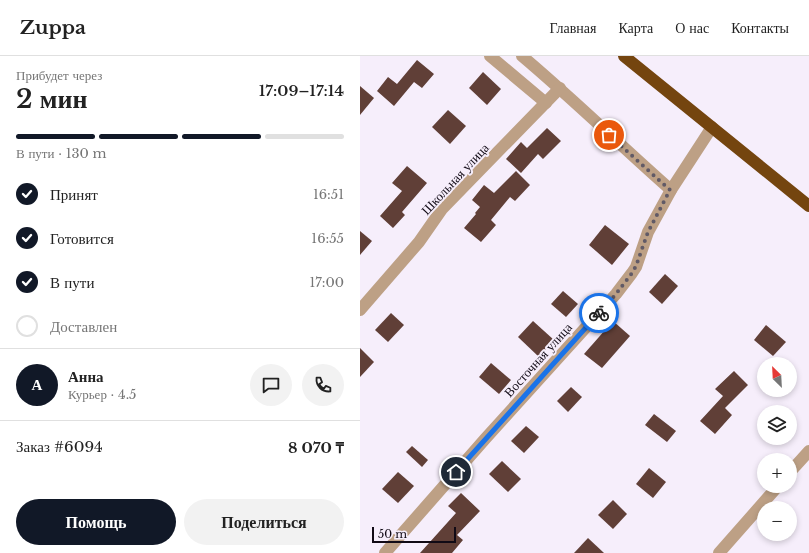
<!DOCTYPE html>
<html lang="ru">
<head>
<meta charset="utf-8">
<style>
  body { margin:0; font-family:"Libre Baskerville",serif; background:#f2f2f2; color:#222; height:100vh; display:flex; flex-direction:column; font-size:15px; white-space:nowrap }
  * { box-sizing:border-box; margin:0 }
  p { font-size:13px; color:#767676 }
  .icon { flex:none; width:22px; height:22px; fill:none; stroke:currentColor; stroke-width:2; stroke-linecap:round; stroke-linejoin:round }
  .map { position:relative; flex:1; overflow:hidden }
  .sheet { display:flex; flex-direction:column; background:#fff; width:360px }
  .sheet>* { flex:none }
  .needle { width:26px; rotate:336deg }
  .tools { position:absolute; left:397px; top:301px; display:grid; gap:8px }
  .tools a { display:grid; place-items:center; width:40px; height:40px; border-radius:50%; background:#fff; box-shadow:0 2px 6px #0003; font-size:20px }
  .scale { position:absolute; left:12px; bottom:10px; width:84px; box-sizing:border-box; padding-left:4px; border:2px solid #110a15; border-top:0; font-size:11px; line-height:14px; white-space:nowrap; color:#110a15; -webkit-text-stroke:3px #f6eefb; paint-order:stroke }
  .pin { position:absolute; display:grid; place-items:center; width:34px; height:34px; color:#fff; margin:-17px; border:2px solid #fff; border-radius:50%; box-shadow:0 1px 4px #0007 }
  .courier { position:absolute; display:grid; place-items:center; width:40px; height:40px; margin:-20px; border:3px solid #1a73e8; border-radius:50%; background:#fff; color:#222; box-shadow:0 1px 5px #0007 }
  .headline em { font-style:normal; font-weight:600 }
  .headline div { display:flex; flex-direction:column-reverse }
  .headline { display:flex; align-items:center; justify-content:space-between; height:68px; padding:0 16px }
  h1 { font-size:26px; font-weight:600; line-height:30px }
  .bar { display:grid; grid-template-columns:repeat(4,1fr); gap:6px 4px; align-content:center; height:48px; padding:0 16px }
  .bar i { height:5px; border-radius:3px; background:#e0e0e0 }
  .bar .active { background:#111827 }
  .bar p { grid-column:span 4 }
  .line { display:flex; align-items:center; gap:10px; padding:0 16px; border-top:1px solid #e0e0e0 }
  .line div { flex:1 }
  .round { display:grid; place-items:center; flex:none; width:42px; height:42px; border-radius:21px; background:#f2f2f2 }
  ol { padding:0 16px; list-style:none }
  li { display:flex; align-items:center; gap:12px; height:44px }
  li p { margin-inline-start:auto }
  li .icon { padding:4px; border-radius:50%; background:#111827; color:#fff; stroke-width:4 }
  li:last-child { color:#767676 }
  li i { width:22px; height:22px; border:2px solid #e0e0e0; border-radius:50% }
  .cta { display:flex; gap:8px; margin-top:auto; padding:8px 16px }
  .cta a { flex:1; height:46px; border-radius:24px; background:#111827; color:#fff; font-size:16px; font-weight:600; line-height:46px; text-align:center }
  .cta a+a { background:#f2f2f2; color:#222 }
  header { display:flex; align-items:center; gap:24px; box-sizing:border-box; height:56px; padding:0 20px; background:#fff; border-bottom:1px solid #e0e0e0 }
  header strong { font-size:19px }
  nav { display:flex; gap:22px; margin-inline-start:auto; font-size:14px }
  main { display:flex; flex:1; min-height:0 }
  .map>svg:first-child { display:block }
</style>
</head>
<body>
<header>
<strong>Zuppa</strong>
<nav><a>Главная</a><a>Карта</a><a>О нас</a><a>Контакты</a></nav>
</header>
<main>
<section class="sheet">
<div class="headline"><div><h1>2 мин</h1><p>Прибудет через</p></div><em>17:09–17:14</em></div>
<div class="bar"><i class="active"></i><i class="active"></i><i class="active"></i><i></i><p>В пути · 130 m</p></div>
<ol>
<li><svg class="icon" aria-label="check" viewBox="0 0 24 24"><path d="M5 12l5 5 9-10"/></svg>Принят<p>16:51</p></li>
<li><svg class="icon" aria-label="check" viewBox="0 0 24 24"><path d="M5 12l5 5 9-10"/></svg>Готовится<p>16:55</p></li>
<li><svg class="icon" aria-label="check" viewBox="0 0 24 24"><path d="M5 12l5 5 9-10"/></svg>В пути<p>17:00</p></li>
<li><i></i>Доставлен</li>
</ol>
<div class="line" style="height:72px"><b class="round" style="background:#111827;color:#fff">А</b><div><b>Анна</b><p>Курьер · 4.5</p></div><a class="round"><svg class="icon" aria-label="chat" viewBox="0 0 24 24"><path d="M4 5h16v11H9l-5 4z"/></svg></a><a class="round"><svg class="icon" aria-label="phone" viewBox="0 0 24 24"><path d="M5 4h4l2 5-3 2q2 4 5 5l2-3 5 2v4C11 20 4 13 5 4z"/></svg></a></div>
<div class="line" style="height:52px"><div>Заказ #6094</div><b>8 070 ₸</b></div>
<div class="cta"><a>Помощь</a><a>Поделиться</a></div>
</section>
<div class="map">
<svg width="449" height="497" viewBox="0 0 449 497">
  <rect width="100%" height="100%" fill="#f6eefb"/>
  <g fill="#603f37">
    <polygon points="57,4 74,18 62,32 54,26 34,50 17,35 28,21 37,28"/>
    <polygon points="123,16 141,33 127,49 109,32"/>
    <polygon points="0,30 14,42 0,59"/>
    <polygon points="88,54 106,70 90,88 72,71"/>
    <polygon points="187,72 201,85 183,103 178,98 161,117 146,103 161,86 167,92"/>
    <polygon points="47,110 67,127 42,156 45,159 33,172 20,160 42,135 32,127"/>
    <polygon points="156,115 170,129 155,145 150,141 131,164 136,169 121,186 104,172 116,158 115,157 120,151 112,144 124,129 134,137"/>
    <polygon points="245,169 269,188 252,209 229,189"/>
    <polygon points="0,175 12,185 0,199"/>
    <polygon points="305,218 318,230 302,248 289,236"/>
    <polygon points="203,235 218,248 206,261 191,248"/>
    <polygon points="31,257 44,269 28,286 15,274"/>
    <polygon points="173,265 194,284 179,301 158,281"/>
    <polygon points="253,265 270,280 242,312 224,298"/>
    <polygon points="406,269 426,286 413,300 394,284"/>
    <polygon points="0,292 14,306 0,321"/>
    <polygon points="131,307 151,324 139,338 119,321"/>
    <polygon points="374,315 388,329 365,352 372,359 355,378 340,365 363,340 355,333"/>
    <polygon points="211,331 222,341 208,356 197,345"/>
    <polygon points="294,358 316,375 307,386 285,369"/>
    <polygon points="166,370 179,381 164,397 151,385"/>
    <polygon points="52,390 68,404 62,411 46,396"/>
    <polygon points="142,405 161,423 148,436 129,418"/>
    <polygon points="289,412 306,426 293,442 276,428"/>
    <polygon points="38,416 54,430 38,447 22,433"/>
    <polygon points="101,437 120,455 97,479 103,484 92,497 60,497 96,457 88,450"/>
    <polygon points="253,444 267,458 253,473 238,459"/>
    <polygon points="228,482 244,497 214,497"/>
  </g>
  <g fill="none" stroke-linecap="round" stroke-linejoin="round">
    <g stroke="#bda085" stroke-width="12">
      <polyline points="130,0 186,47"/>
      <path d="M162,0C213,43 261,90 311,134"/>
      <polyline points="0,254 59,186 82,153 200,32"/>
      <polyline points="430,416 449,395"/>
      <polyline points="25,497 125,383 256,238 272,217 276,211 288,176 311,134 352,71"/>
      <polyline points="359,497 418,430"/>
    </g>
    <polyline stroke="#74450f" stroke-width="12" points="264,0 449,150"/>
  </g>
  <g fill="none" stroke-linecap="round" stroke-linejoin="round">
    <polyline stroke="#615a66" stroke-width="4" stroke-dasharray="0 7.2" points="239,257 256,238 272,217 276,210 288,176 310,134 249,79"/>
    <polyline stroke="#1a73e8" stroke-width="5" points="96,416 239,257"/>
  </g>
  <g text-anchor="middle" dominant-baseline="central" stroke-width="4" stroke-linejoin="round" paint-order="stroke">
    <g font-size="13" fill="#110a15" stroke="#f6eefb">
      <text transform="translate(95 123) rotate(-47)">Школьная улица</text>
      <text transform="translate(178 304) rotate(-48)">Восточная улица</text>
    </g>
  </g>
</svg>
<div class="tools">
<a><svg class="needle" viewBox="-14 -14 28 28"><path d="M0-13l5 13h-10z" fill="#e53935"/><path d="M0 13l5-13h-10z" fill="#767676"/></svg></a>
<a><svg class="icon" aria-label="layers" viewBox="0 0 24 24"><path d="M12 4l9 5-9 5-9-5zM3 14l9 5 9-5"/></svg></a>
<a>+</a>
<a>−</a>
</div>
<div class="scale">50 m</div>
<div class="pin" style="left:249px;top:79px;background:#ea580c"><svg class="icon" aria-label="bag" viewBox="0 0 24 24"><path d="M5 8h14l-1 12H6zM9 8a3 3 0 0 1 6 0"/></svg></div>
<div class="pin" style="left:96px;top:416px;background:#1f2937"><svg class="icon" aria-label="home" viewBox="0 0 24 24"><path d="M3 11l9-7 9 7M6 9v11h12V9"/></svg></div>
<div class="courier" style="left:239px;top:257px"><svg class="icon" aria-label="bike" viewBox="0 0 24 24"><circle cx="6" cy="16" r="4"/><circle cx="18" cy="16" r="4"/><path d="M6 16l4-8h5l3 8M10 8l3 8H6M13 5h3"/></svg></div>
</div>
</main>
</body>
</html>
